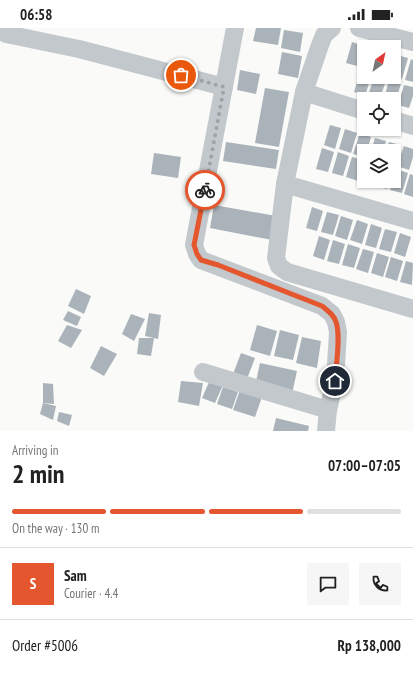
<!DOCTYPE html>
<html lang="en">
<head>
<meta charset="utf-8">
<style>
  body { margin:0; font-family:"PT Sans Narrow",sans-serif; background:#f6f6f6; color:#222; height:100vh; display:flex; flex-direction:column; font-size:15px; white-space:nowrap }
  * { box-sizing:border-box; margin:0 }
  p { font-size:13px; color:#767676 }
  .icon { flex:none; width:22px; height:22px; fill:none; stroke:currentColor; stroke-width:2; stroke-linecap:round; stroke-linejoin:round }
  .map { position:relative; height:403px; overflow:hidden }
  .sheet { display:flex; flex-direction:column; background:#fff; flex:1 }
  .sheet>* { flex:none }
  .needle { width:26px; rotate:33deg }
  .buttons { position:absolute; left:357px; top:12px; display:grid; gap:8px }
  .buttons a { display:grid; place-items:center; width:44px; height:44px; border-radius:0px; background:#fff; box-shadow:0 1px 3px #0004; font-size:20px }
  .pin { position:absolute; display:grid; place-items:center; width:34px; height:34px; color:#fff; margin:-17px; border:2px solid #fff; border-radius:50%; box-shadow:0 1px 4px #0007 }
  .courier { position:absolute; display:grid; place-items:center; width:40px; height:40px; margin:-20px; border:3px solid #e4572e; border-radius:50%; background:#fff; color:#222; box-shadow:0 1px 5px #0007 }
  .headline em { font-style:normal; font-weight:700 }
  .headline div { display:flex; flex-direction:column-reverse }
  .headline { display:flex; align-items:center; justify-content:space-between; height:68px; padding:0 12px }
  h1 { font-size:26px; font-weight:700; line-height:30px }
  .bar { display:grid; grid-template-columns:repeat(4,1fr); gap:6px 4px; align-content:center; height:48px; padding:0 12px }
  .bar i { height:5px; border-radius:3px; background:#e0e0e0 }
  .bar .active { background:#e4572e }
  .bar p { grid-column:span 4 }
  .line { display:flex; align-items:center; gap:10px; padding:0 12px; border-top:1px solid #e0e0e0 }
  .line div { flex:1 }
  .round { display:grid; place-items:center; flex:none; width:42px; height:42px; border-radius:0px; background:#f6f6f6 }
  .status { display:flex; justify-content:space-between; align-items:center; height:28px; padding:0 20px; background:#fff; direction:ltr }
  .status svg { height:11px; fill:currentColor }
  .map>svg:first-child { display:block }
</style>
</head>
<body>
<div class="status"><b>06:58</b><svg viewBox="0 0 49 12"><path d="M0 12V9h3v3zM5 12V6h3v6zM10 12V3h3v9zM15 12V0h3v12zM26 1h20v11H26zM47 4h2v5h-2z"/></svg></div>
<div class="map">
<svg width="413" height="403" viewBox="0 0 413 403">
  <rect width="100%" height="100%" fill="#fafaf8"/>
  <g fill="#aab3b9">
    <polygon points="256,0 281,0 278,17 253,13"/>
    <polygon points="284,2 303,5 300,24 281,20"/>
    <polygon points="352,14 363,18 357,38 346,35"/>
    <polygon points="282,24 302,28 298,50 278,46"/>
    <polygon points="397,27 408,30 402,51 394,48 394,36"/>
    <polygon points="411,31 413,32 413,54 405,52"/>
    <polygon points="240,42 260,46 256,66 237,62"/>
    <polygon points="360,44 364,45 364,49 371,49 365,68 354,64"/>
    <polygon points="374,49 386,52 380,71 368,68"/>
    <polygon points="389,52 401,56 394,77 394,71 384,71"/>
    <polygon points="404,57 413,59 413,68 409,80 398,77"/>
    <polygon points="265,60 289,64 279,119 255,115"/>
    <polygon points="330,97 341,100 335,121 324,117"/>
    <polygon points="345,101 357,105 351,125 339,121"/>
    <polygon points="360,105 371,109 367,123 364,123 364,129 353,126"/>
    <polygon points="375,110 386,113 383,123 371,123"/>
    <polygon points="226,114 279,122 276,141 223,133"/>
    <polygon points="389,114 401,117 394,138 394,123 386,123"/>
    <polygon points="404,118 413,121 413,129 409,142 397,138"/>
    <polygon points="322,120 334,124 328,144 316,141"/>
    <polygon points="338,124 349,128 343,148 332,145"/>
    <polygon points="154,125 181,129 178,150 151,146"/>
    <polygon points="352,129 364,132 358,153 346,149"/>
    <polygon points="396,141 408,145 402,165 390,162 393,153 394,153"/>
    <polygon points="410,146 413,147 413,169 404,166"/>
    <polygon points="377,153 389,153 387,161 376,158"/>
    <polygon points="214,177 276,188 272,212 210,200"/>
    <polygon points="312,179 323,183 317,203 306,200"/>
    <polygon points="327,184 339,187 333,207 321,204"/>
    <polygon points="341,188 353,192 347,212 335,208"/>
    <polygon points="357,192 368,196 362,216 350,212"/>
    <polygon points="371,196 382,200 376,220 365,217"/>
    <polygon points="385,201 397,204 391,224 379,221"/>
    <polygon points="400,205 411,209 405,229 394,225"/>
    <polygon points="319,208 330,212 324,232 313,228"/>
    <polygon points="333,212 345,216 339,236 327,233"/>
    <polygon points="348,216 360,220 354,240 342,237"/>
    <polygon points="363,221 374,224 368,245 356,241"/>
    <polygon points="377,225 389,229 383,249 371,245"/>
    <polygon points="391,229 403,233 397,253 385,249"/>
    <polygon points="406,233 413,235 412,257 400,254"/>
    <polygon points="76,261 91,268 84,286 68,278"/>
    <polygon points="68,283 81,289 77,298 63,292"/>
    <polygon points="149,285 161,287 158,311 154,310 151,328 137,326 139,310 154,310 145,308"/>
    <polygon points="131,286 145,291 134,313 122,306"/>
    <polygon points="67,297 82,302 71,320 58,313"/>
    <polygon points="257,297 277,303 270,328 250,322"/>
    <polygon points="280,302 299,307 293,332 274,328"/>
    <polygon points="302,309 321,313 317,340 296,335"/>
    <polygon points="101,318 117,326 104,348 90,340"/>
    <polygon points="241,325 255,330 247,351 233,346"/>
    <polygon points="260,335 297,343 292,366 255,358"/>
    <polygon points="210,352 223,357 215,375 202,370"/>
    <polygon points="181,353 203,355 199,378 178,374"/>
    <polygon points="43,355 53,356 54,376 43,375"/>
    <polygon points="223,359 238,364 232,381 217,376"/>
    <polygon points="240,362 262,369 255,389 233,382"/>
    <polygon points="43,375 56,378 53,392 40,386"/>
    <polygon points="59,384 72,387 69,398 57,393"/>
    <polygon points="276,390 309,398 308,403 273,403"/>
  </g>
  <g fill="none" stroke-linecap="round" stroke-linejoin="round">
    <g stroke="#c3c8cc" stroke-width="18">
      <polyline points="235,0 194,217 197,226 201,232 322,278 332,286 336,294 338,304 335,353 328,382 326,403"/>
      <polyline points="332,0 324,7 320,17 304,64 285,156 276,230 279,238 287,244 413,281"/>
      <polyline points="359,0 413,14"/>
      <polyline points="6,6 79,21 224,59"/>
      <polyline points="304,64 364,83"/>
      <polyline points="394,92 413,98"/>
      <polyline points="285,156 413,193"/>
      <polyline points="203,344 328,382"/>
    </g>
  </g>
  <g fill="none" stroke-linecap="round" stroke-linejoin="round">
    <polyline stroke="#99a4ac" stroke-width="4" stroke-dasharray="0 7.2" points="181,47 224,59 205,162"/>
    <path stroke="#e4572e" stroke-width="5" d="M205,162L194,217L197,226L201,232L218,237L322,278C328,283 334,287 336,294C341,307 336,338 335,353"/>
  </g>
</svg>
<div class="buttons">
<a><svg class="needle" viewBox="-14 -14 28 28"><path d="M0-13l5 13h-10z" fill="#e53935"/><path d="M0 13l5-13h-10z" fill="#767676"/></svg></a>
<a><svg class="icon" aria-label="locate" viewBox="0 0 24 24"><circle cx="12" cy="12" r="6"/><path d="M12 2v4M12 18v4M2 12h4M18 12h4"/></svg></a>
<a><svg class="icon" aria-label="layers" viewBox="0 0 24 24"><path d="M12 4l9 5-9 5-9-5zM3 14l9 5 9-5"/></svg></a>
</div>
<div class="pin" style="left:181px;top:47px;background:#ea580c"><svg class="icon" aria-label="bag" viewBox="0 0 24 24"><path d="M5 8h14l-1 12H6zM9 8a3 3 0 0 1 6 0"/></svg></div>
<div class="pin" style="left:335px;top:353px;background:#1f2937"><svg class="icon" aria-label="home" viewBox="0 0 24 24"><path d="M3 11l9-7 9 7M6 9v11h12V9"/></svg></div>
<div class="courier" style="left:205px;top:162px"><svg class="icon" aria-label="bike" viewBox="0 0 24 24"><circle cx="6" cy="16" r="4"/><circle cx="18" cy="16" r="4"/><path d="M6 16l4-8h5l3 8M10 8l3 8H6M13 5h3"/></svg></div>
</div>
<section class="sheet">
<div class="headline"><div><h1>2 min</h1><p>Arriving in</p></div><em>07:00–07:05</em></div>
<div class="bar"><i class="active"></i><i class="active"></i><i class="active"></i><i></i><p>On the way · 130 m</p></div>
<div class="line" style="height:72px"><b class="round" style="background:#e4572e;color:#fff">S</b><div><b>Sam</b><p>Courier · 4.4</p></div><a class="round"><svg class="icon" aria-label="chat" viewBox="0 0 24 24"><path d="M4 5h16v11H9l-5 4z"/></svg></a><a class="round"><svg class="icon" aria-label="phone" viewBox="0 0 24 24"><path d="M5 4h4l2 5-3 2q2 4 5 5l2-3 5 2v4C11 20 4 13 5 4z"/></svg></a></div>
<div class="line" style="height:52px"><div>Order #5006</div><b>Rp 138,000</b></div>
</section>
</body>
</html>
